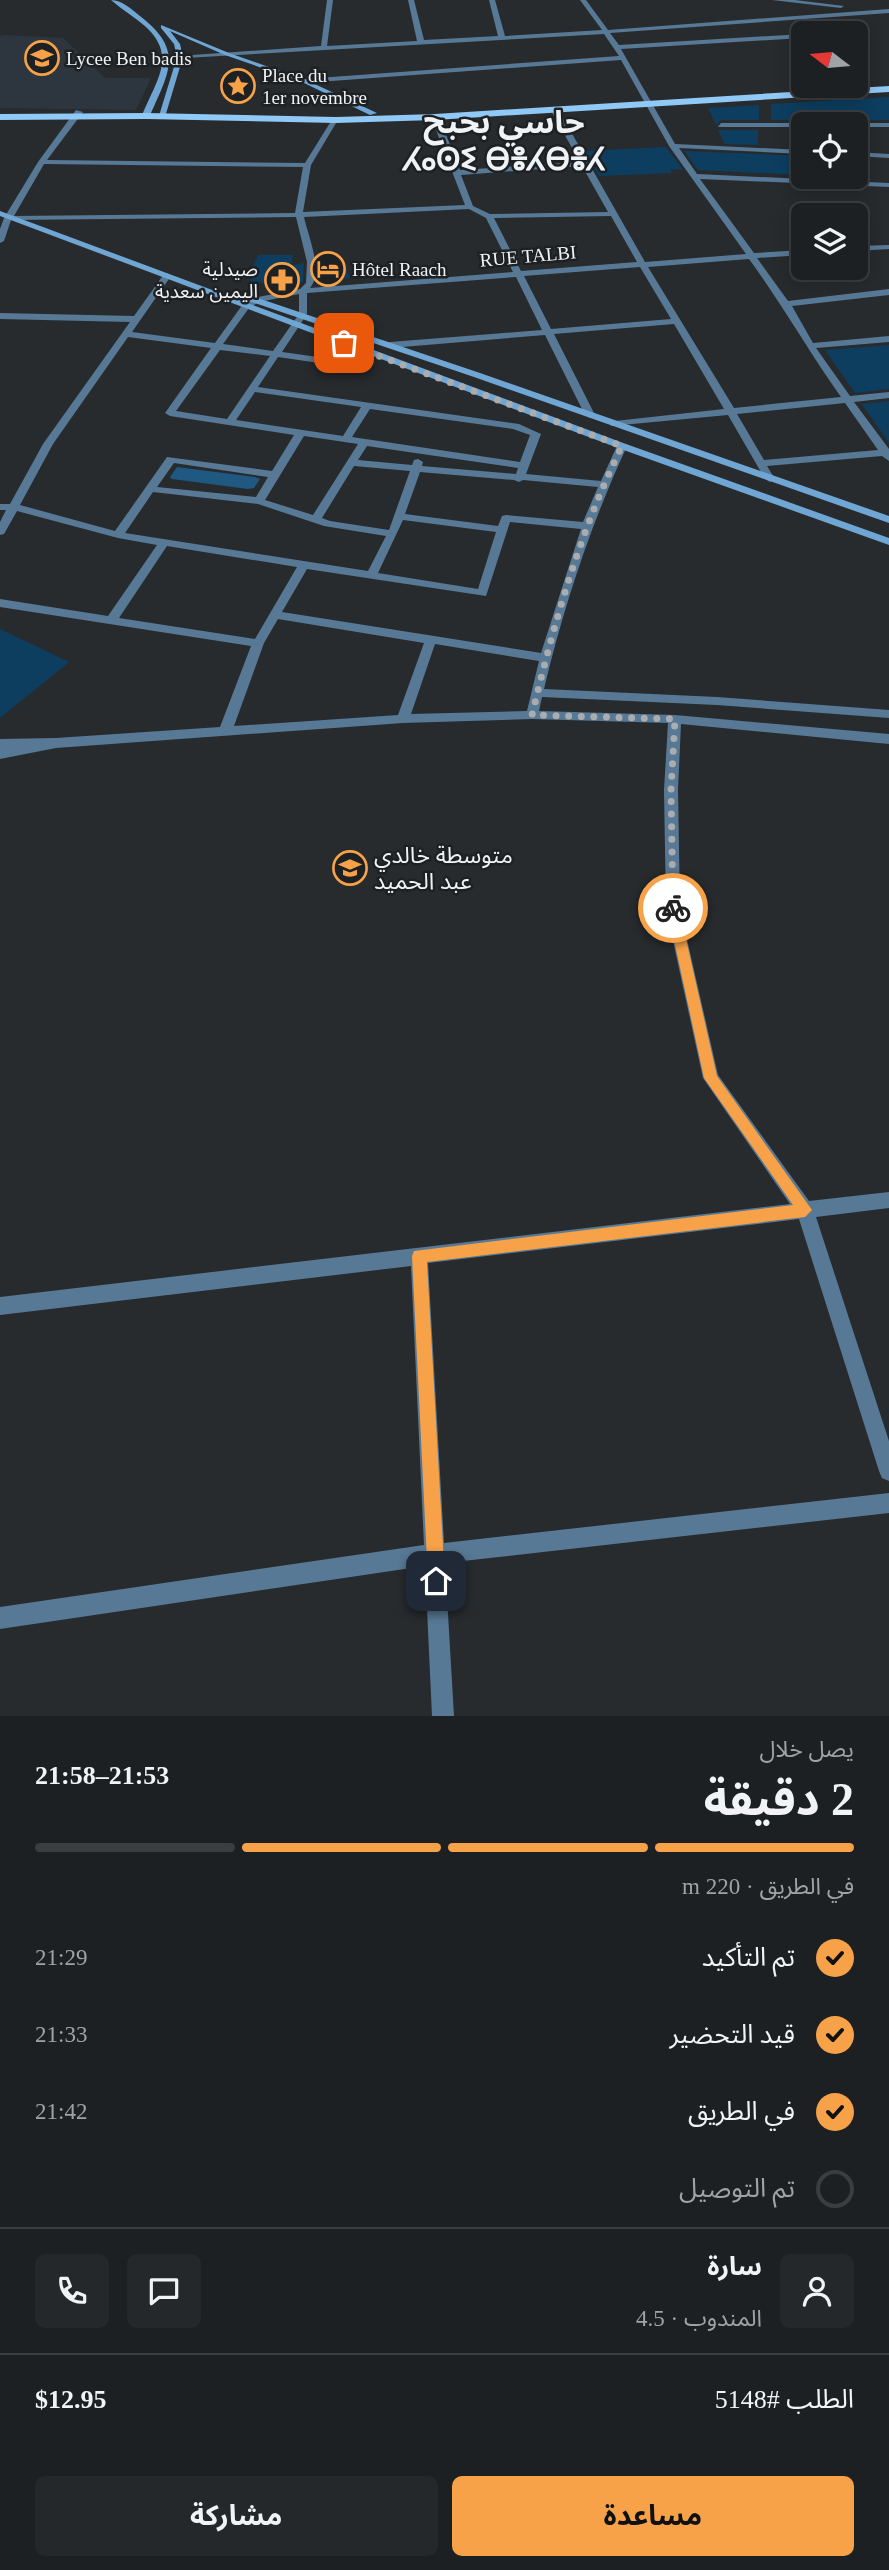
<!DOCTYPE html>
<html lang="ar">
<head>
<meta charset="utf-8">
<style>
  body { margin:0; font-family:"Times New Roman","Noto Sans Arabic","Noto Sans Tifinagh",serif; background:#25282a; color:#f1f3f6; direction:rtl; height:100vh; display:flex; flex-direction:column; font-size:26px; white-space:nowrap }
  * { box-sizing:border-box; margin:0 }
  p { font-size:23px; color:#a0a3a5 }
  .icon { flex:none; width:38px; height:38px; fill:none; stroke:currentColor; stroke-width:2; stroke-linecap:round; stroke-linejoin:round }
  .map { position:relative; height:1716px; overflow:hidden; direction:ltr }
  .side { display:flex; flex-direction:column; background:#1d2022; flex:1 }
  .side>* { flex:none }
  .needle { width:46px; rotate:286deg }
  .controls { position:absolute; left:791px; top:21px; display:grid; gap:14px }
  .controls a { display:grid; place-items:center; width:77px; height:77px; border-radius:10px; background:#1d2022; box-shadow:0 4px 18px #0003,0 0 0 2px #3b3e40; font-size:35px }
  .pin { position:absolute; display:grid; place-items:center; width:60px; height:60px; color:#fff; margin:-30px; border-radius:14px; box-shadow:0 4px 10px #0006 }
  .courier { position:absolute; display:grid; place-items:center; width:70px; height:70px; margin:-35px; border:5px solid #f7a248; border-radius:50%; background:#fff; color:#222; box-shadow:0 2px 9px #0007 }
  .summary em { font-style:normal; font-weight:700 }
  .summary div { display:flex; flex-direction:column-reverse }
  .summary { display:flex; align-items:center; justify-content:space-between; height:119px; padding:0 35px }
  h1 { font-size:46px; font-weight:700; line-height:52px }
  .bar { display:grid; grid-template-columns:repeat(4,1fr); gap:10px 7px; align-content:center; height:84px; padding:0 35px }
  .bar i { height:9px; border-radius:5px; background:#3b3e40 }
  .bar .current { background:#f7a248 }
  .bar p { grid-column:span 4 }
  .line { display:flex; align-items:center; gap:18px; padding:0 35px; border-top:2px solid #3b3e40 }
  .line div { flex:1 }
  .round { display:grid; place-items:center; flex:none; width:74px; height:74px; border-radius:10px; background:#25282a }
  ol { padding:0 35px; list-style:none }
  li { display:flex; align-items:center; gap:21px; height:77px }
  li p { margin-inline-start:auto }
  li .icon { padding:7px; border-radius:50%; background:#f7a248; color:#111; stroke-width:4 }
  li:last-child { color:#a0a3a5 }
  li i { width:38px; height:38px; border:4px solid #3b3e40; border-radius:50% }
  .primary-button { display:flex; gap:14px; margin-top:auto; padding:14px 35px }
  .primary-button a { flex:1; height:80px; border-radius:10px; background:#f7a248; color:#111; font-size:28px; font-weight:700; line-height:80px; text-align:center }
  .primary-button a+a { background:#25282a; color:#f1f3f6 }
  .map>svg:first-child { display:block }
</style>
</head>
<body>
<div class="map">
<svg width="889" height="1716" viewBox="0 0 889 1716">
  <rect width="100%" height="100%" fill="#272b2e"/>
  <polygon fill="#2d363e" points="4,35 63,38 105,78 151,78 136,110 0,108 0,36"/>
  <polygon fill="#1f5881" points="177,467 255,477 260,479 254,488 248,489 172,479 170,477"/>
  <g fill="#0d3e60">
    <polygon points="889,97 889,120 771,120 771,104"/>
    <polygon points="759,105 759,120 721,120 716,125 708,108"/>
    <polygon points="718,130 758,130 758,145 725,144"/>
    <polygon points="666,147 683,170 670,169 672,173 599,176 585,151"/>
    <polygon points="684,151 803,156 803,175 698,170"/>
    <polygon points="258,255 293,255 291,265 304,263 303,282 250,283 251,272"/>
    <polygon points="341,257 350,278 316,282 318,261"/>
    <polygon points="889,345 889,389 855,393 825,350"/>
    <polygon points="889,401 889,443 862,404"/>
    <polygon points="0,629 69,662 0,718"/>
  </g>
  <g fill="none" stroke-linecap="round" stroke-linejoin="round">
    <g fill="#587995" fill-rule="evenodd">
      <path d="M327,0H333L327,46L417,41L408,0H414L424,40L498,36L489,0H495L505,36L602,30L580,0H586L608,30L889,9V13L610,33L619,45L803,34V38L621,49L675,144L803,150V154L679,148L697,174L889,183V187L700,179L754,253L803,250V255L757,258L788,301L889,289V295L792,306L813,343L889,336V342L816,348L850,396L889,392V398L854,402L889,449V461L882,456L767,466L775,479L770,482L765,479L728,415L611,426L610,424L615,421L724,409L674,324L554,334L595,415L590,418L585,415L545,335L390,348L385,345L390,342L542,330L516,277L307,293V314L282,352L347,361L352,364L347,367L278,357L258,387L519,424L541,434L526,474L601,481L617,446L626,444L627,446C591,524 564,605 544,689L717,697L889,710V718L717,705L542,697L539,711L675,715L889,734V744L681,724L678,790L680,909L718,1075L809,1201L889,1192V1208L816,1217L889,1441V1481L882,1478L879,1471L799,1219L428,1263L444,1543L889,1493V1513L445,1563L454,1716H432L425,1566L0,1629V1607L424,1545L411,1266L0,1315V1297L790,1204L703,1078L666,909L664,790L668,723L532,719L403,723L56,748L0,759V749H4H0V739L56,738L220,727L251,646L0,607V599L108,616L157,545L118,538L17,511L4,534L0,535V522L6,510H0V504H10L43,444L130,322L0,319V313L134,316L164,274L167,273L171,276L132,332L215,343L243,304L253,298L300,289L306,283L307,262L296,217L11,220L4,241L0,243V229L4,218L38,162L76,110L83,112L47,160L305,163L333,118H339L311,165L303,212L465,205L431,117L435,115L439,117L460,170L580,162L550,109L554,107L558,109L645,262L746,254L669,146L621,60L304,83L301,81L304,79L619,56L604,34L167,59L164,57L321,46ZM44,164L303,167L295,213L14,216ZM582,166L608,212L490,214L473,206L461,175ZM469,209L486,218L513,272L310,288C324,271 308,236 304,217ZM611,216L637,262L521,271L494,218ZM749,259C782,304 809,352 841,397L734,408L648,267ZM640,267L671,319L551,329L524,276ZM299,294V314L273,351L223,344L249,308L259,302ZM128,337L211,348L165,413L170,416L294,435L272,471L167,457L115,531L20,505L53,444ZM220,350L270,356L227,419L176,411ZM255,392L361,407L343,436L236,420ZM845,403L878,450L764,460L737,414ZM370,409L513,429L530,435L520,462L352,437ZM304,436L358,444L313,515L265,500ZM367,446L518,468L516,474L422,466L423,462L418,459L414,460L412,465L358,460ZM174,463L268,477L256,497L157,487ZM354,466L410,471L389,530L330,521L322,518ZM420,472L514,480L519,482L523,480L598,487L583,522L506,515L502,516L498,526L405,514ZM153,492L258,504L324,526L386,536L368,571L125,533ZM403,520L496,532L478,589L378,573ZM510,522L581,529L541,653L282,612L307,569L486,596ZM167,546L297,567L255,639L119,618ZM278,619L424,643L398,715L234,726L264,643ZM435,644L539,661L527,711L411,714Z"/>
      <polygon points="772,0 795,0 844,6 841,8"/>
      <polygon points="848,31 863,33 860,35 845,33"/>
      <polygon points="721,123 803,123 806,124 803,124 803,127 718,127"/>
      <polygon points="856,123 889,123 889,127 856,127 856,124 853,124"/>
      <polygon points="856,152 889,154 889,158 856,156"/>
      <polygon points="889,245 889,249 856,251 856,246"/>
    </g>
    <g fill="#6fa6d3" fill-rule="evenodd">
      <path d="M111,0C122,0 131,9 140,16C185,51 169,72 149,118L142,116C155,82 178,57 146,27C135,17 122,10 111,0Z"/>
      <polygon points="161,25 229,53 306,80 377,113 370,115 302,82 225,55 170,31 180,44 183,57 165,117 158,119 177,57 174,44 161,28"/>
      <polygon points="0,211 626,444 889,538 889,545 618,448 0,216"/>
      <polygon points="243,295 249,295 480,373 889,516 889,523 474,377 243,299"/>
    </g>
    <polygon fill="#90c8f6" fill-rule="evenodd" points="889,86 889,92 435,120 336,123 146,119 0,120 0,114 146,113 336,117 435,114"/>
  </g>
  <polygon fill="#f7a248" points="673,903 679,908 717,1076 812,1210 805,1217 427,1262 445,1581 442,1587 436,1590 430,1587 428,1581 412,1256 414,1251 793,1205 704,1078 667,908"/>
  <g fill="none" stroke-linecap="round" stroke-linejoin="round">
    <path stroke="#aaadaf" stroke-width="7" stroke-dasharray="0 12.6" d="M344,343L622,446C580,531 554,623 532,715L675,719L671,790L673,908"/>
  </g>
  <defs>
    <g id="school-ring" transform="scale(1.75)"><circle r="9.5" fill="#1d2124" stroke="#f7a248" stroke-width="1.5"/><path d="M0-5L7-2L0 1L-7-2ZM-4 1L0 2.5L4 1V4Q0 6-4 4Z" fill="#f7a248"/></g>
    <g id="sight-ring" transform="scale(1.75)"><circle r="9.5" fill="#1d2124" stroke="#f7a248" stroke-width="1.5"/><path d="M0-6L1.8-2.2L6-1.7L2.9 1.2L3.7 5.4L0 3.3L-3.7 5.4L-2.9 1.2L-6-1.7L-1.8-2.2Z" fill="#f7a248"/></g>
    <g id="hotel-ring" transform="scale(1.75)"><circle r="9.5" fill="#1d2124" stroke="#f7a248" stroke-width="1.5"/><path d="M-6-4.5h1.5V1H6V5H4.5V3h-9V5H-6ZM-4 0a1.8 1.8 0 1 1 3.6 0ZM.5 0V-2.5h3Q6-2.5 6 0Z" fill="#f7a248"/></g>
    <g id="pharmacy-ring" transform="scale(1.75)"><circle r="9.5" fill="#1d2124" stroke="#f7a248" stroke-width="1.5"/><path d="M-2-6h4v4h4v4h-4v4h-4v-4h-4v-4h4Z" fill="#f7a248"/></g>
  </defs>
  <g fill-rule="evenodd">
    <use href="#school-ring" x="42" y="58"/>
    <use href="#sight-ring" x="238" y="86"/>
    <use href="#hotel-ring" x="328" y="269"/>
    <use href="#pharmacy-ring" x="282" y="280"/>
    <use href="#school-ring" x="350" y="868"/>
  </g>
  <g text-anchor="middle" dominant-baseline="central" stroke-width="5" stroke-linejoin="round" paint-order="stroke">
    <g font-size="19" fill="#f0f3f5" stroke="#1d2124" text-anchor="start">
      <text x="66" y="58">Lycee Ben badis</text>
      <text x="262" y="75">Place du<tspan x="262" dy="22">1er novembre</tspan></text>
      <text x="258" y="269" text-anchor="end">صيدلية<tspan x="258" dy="22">اليمين سعدية</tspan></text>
      <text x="352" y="269">Hôtel Raach</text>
    </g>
    <g font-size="19" fill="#f0f3f5" stroke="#1d2124">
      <text transform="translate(528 256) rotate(-5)">RUE TALBI</text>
    </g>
    <g font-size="23" fill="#f0f3f5" stroke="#1d2124" text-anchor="start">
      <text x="374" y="855">متوسطة خالدي<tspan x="374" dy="26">عبد الحميد</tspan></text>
    </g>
    <g font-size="32" font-weight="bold" fill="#f0f3f5" stroke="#1d2124">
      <text x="504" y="122">حاسي بحبح<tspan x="504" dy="37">ⵃⴰⵙⵉ ⴱⴻⵃⴱⴻⵃ</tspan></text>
    </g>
  </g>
</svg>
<div class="controls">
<a><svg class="needle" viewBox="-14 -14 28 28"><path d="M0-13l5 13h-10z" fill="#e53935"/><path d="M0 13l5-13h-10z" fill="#a0a3a5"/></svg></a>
<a><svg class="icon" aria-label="locate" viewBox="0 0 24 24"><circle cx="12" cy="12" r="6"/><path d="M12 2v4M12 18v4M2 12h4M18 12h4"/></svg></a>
<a><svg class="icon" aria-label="layers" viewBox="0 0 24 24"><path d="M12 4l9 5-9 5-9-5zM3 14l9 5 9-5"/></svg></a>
</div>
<div class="pin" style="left:344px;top:343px;background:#ea580c"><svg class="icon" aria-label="bag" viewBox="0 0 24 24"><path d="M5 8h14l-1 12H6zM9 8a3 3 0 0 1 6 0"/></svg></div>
<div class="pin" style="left:436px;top:1581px;background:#1f2937"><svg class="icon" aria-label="home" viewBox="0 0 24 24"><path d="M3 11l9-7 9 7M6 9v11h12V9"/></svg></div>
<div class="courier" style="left:673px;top:908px"><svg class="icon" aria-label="bike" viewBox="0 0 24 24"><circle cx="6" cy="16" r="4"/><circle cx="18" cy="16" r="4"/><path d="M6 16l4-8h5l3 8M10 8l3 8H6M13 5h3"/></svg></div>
</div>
<section class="side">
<div class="summary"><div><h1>2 دقيقة</h1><p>يصل خلال</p></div><em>21:53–21:58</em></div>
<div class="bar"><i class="current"></i><i class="current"></i><i class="current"></i><i></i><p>في الطريق · 220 m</p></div>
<ol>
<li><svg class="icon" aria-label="check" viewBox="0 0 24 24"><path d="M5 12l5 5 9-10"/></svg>تم التأكيد<p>21:29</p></li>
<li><svg class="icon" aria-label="check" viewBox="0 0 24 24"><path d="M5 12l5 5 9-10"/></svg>قيد التحضير<p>21:33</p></li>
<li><svg class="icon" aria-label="check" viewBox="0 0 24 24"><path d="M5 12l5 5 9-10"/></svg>في الطريق<p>21:42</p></li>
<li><i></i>تم التوصيل</li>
</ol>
<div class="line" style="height:126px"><a class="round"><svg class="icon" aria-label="person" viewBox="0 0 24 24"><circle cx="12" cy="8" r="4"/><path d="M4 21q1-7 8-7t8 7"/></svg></a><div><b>سارة</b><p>المندوب · 4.5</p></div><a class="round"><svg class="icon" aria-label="chat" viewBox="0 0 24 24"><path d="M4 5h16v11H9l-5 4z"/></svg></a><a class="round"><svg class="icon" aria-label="phone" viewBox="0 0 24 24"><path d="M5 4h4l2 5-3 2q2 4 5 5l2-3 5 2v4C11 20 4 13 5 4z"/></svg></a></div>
<div class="line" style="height:91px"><div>الطلب #5148</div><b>$12.95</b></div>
<div class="primary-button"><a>مساعدة</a><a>مشاركة</a></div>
</section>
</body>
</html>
